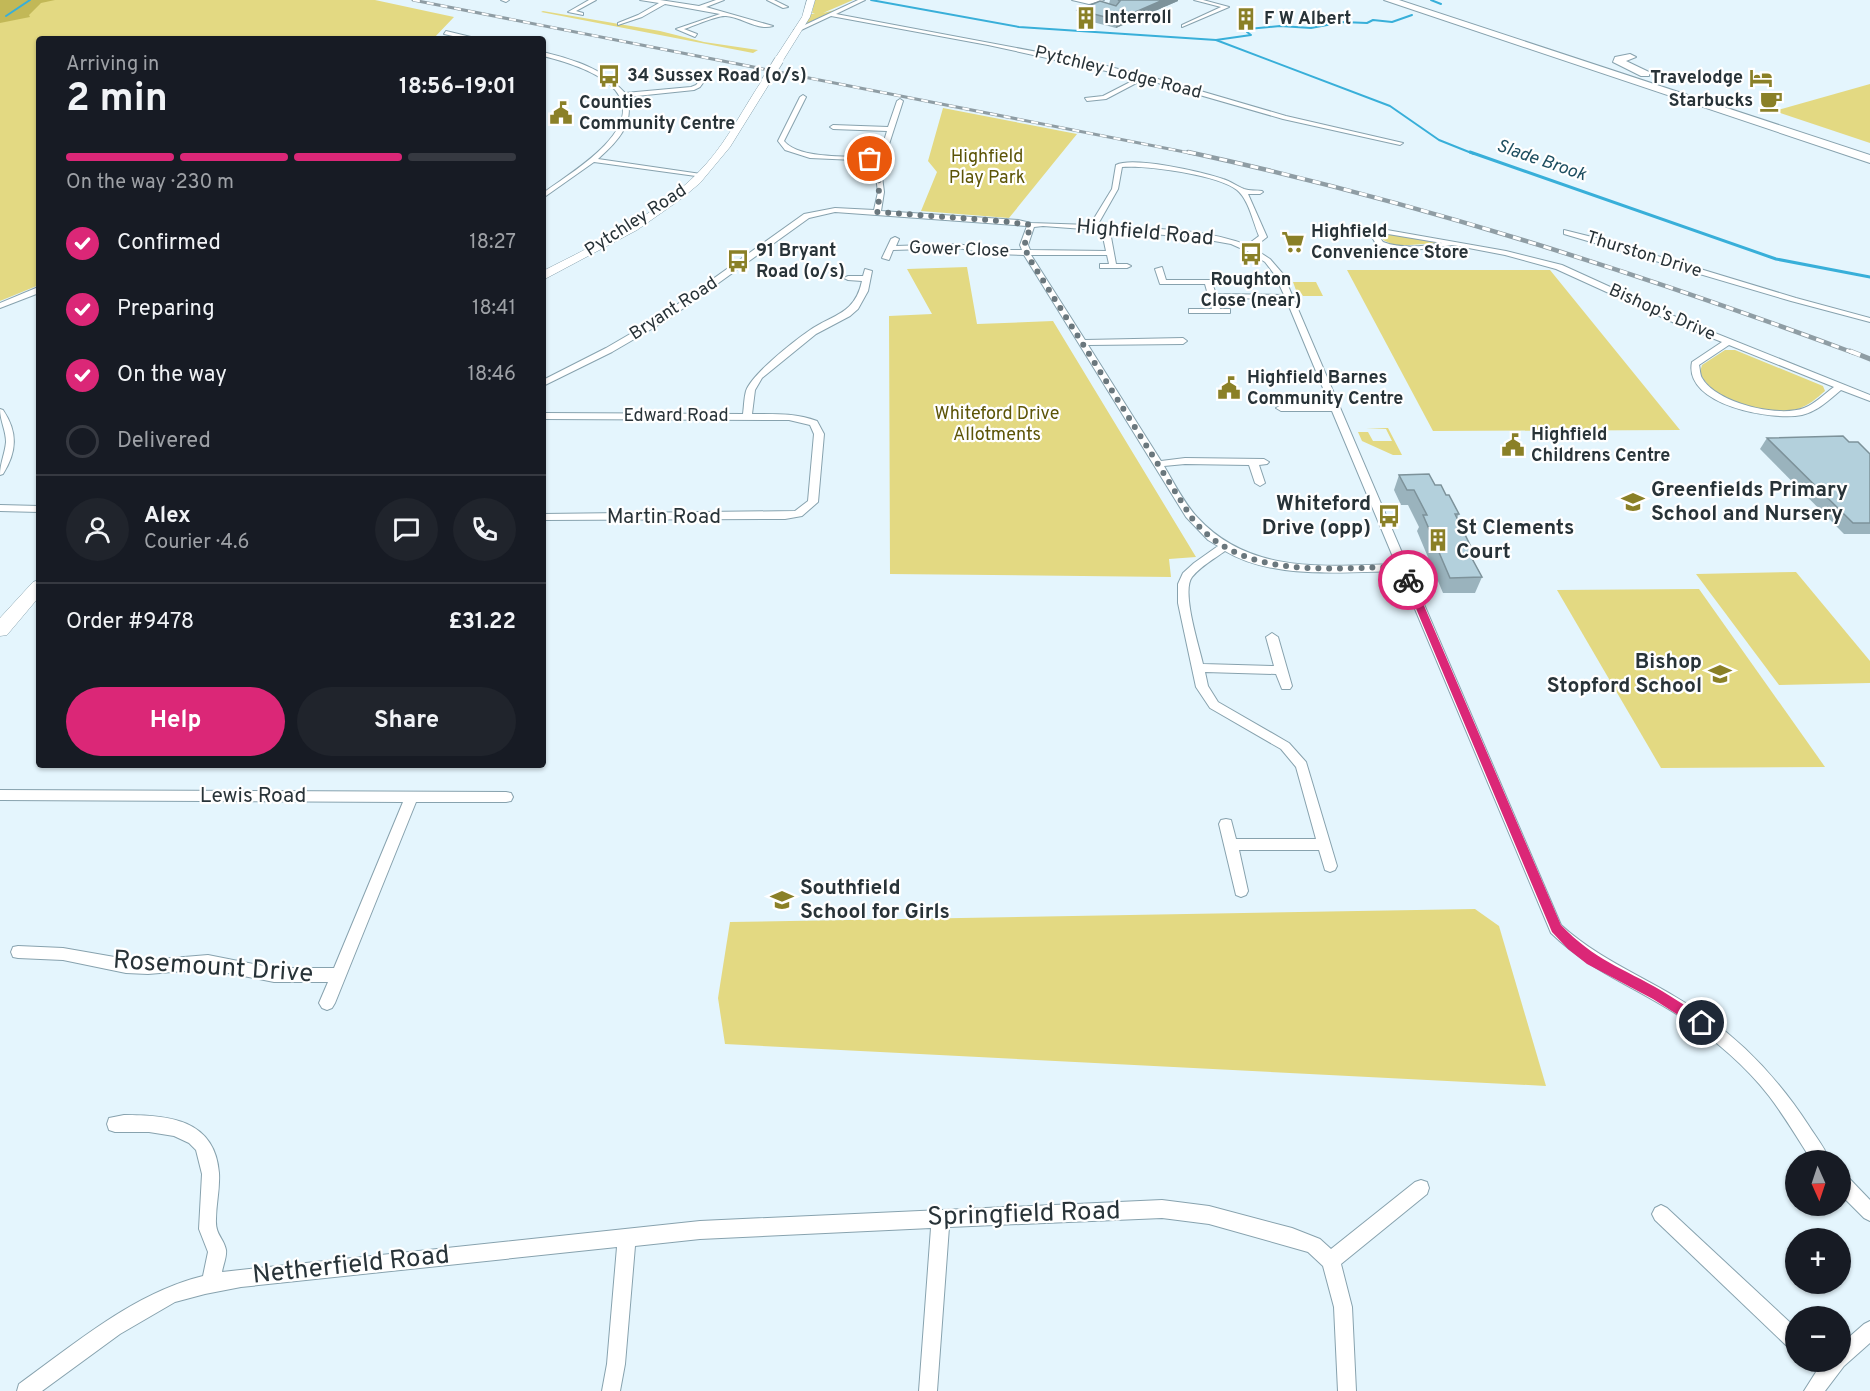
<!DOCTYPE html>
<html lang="en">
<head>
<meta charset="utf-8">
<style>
  body { margin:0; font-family:Overpass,sans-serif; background:#20242c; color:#f1f3f6; height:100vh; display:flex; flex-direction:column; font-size:22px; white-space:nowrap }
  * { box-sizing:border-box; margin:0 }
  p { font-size:20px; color:#9ea1a6 }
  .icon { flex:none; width:33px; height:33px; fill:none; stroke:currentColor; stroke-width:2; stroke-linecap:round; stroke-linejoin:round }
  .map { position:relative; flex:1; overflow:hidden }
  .details { position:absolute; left:36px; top:36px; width:510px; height:732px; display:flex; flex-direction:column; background:#171b24; border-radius:6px; box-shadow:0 2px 4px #0004 }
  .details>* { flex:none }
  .needle { width:39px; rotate:177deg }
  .fabs { position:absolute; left:1785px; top:1150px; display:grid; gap:12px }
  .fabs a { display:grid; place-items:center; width:66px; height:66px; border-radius:50%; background:#171b24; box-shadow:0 2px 4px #0004; font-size:30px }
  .pin { position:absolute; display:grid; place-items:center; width:51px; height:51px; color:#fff; margin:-26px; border:3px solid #fff; border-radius:50%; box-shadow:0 2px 6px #0007 }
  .courier { position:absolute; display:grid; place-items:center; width:60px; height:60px; margin:-30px; border:4px solid #db2777; border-radius:50%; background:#fff; color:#222; box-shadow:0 2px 8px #0007 }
  .headline em { font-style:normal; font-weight:700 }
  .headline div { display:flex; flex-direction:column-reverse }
  .headline { display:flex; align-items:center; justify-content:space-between; height:102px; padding:0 30px }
  h1 { font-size:39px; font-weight:700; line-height:45px }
  .bar { display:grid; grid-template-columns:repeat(4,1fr); gap:9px 6px; align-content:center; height:72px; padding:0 30px }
  .bar i { height:8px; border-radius:4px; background:#363941 }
  .bar .selected { background:#db2777 }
  .bar p { grid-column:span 4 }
  .line { display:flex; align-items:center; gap:15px; padding:0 30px; border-top:2px solid #363941 }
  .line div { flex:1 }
  .round { display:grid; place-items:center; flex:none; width:63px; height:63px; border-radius:32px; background:#20242c }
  ol { padding:0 30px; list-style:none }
  li { display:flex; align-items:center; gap:18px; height:66px }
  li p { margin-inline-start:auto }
  li .icon { padding:6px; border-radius:50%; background:#db2777; color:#fff; stroke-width:4 }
  li:last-child { color:#9ea1a6 }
  li i { width:33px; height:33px; border:3px solid #363941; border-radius:50% }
  .button { display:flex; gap:12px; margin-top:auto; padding:12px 30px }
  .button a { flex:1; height:69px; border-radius:36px; background:#db2777; color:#fff; font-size:24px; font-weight:700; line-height:69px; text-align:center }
  .button a+a { background:#20242c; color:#f1f3f6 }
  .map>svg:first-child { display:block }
</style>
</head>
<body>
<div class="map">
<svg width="1870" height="1391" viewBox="0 0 1870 1391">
  <rect width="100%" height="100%" fill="#e4f5fd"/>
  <g fill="#e3d982">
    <polygon points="0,0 375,0 454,17 433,39 39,39 39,285 0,301"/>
    <polygon points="815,0 853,0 823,13 839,9 805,24 811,14 815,14 812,13"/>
    <polygon points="543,11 660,31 704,42 758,50 753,53 541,12"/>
    <polygon points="1870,84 1870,143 1774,111"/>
    <polygon points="943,108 1077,134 1009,218 921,211 937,172 928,161"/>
    <polygon points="1391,234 1435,242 1437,243 1396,246 1383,240 1383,236"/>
    <polygon points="967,267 977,324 1053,321 1196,557 1169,559 1171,577 890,574 889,316 932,314 907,269"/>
    <polygon points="1347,270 1550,270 1680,430 1433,431"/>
    <polygon points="1293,282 1316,282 1323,296 1303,296 1301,293 1297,293"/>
    <path d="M1725,350H1735L1823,386L1825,391C1817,398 1809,405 1798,409C1770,418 1711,402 1700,372L1702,365Z"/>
    <polygon points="1366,428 1388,428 1402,455 1393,455 1362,441 1358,432 1368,432 1373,441 1392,441 1386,429"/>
    <polygon points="1796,572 1870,661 1870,683 1779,685 1696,574"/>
    <polygon points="1698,589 1699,589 1825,767 1661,768 1557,590"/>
    <polygon points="1475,909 1499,926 1546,1086 725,1044 718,998 730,922"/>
  </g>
  <polygon fill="#c2b857" points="0,0 55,0 41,3 29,15 30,17 0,23"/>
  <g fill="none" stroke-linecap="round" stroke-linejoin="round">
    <g stroke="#38afd9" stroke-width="2">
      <polyline points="871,0 1019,27 1216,40 1251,35 1247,32 1248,29 1280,26 1311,28 1343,22 1367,23 1373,20 1392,22 1412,15"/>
      <polyline points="1431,0 1441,4"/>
      <polyline points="6,16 30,0"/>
      <polyline points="1216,40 1390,106 1439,140 1474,154"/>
    </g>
    <polyline stroke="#38afd9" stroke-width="3" points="1470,152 1776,259 1870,277"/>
    <g stroke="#87a2ae" stroke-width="2">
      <g id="street">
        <polygon points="501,0 509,0 506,2"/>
        <polygon points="589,0 596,0 576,11 583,13 583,15 568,12"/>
        <path d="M640,0H660L699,6L716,0H724L706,7L773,26C757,31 742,17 726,16C717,15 694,26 684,29L697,34L695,37L676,29L720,14L665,4L642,17L618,25V23L638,15L659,3Z"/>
        <polygon points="767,0 774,0 788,7 783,8"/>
        <polygon points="858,0 865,0 836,14 1091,62 1173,83 1286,116 1403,143 1400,145 1283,119 1144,79 1106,99 1087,101 1085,98 1103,96 1138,78 988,45 831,16 799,31 794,30"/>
        <polygon points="1072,0 1104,0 1089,4"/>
        <polygon points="1194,0 1203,0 1229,7 1182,27 1182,25 1221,7"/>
        <polygon points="446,31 475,38 476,39 466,39 444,34"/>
        <path d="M543,52C574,60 603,68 625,93L691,87L696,85L707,72H711L700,87L694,90L627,97C635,124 617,142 598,159L701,174L704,176L703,177L594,162L543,198V193C565,177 587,164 605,145C656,92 588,67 543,56Z"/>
        <path d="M803,95L806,97L784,141C799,160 855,156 879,157L887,131L833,129L830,127L833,125L888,127L897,101L900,99L903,101L881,169L884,192L881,211L1018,220L1031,223L1090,225L1112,189L1116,165C1133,156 1202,172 1223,179C1230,181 1237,186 1244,189C1249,191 1257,190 1262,191L1263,192L1260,194H1248L1267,237L1253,248L1270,259L1283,274L1561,925C1595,956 1635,973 1674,996C1730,1028 1774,1072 1809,1126C1816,1137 1825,1148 1830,1161H1812C1798,1139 1785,1117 1769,1096C1745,1065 1714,1039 1681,1017C1636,987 1591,972 1551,933L1399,571C1345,572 1273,580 1225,551C1214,559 1201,566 1192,577C1181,591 1199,646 1203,664L1274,666L1266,637L1272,633L1278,637L1292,686L1290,689H1282L1276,674L1205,672L1208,686L1218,702L1289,743L1306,762L1337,866L1335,870L1330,872L1325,870L1319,850H1239L1248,891L1246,895L1241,897L1236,895L1219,824L1221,820L1226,819L1231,820L1236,839H1316L1296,767L1281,749L1210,708L1196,687L1178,603V584L1183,573L1194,563L1218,546L1208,540L1186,517L1024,255L995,254L957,248L893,250L889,260L882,258L891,239L895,237L899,239L896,246L957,244L995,250H1022L1020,245L1027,226L835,212L809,218L667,320L612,352L543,386V380L606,348L661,316L804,214L835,208L874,210L878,192L875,169L877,161L810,158L785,150L778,141L800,97ZM1122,167C1147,165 1218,175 1237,190C1249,200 1253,222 1259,236L1247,245C1200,227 1146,229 1097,226L1118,189ZM1043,226L1192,237L1231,244L1249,252L1265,262L1275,275L1284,295L1216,294L1211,280H1166L1162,267L1155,269L1160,284H1205L1212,309H1189V313H1230V309H1220L1217,298L1286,299L1330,405H1281L1276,408L1281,411H1332L1396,564C1325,566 1250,575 1197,517C1184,503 1174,483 1164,466L1185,464L1249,465L1255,483L1260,486L1265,483L1259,465L1267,464L1269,462L1264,459L1185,458L1161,461L1088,345L1183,344L1187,341L1183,338L1085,340L1031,255H1107L1109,264H1100V268H1127L1131,266L1127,264H1116L1111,237L1107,235L1103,237L1106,251L1030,250L1028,245L1034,227Z"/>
        <path d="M1387,230L1506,251L1562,265L1685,321L1870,395V401L1841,390C1829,400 1818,411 1802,415C1772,421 1683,405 1692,362L1722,342L1679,325L1556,269L1505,255L1453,245L1406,251L1377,246L1372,237ZM1388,234L1442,243C1422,247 1402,249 1383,242L1380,238ZM1729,345L1834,387C1824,394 1815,404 1804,408C1779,418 1716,403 1702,378C1700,375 1700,369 1699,365Z"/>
        <polygon points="1564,230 1608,241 1796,298 1870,318 1870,322 1791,301 1564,234"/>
        <path d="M865,269L872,271L868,291L858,309L850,316L816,334L762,378L755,390L752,414C775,414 796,413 817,421L824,434L818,502L802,516L785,519L543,520V514L795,511L808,501L814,434L810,425L789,420L543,419V413L743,414C744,407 744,398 746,391C752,374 794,341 810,330C834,314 855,314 862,281L848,280L844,278L848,276H863Z"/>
        <polygon points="36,288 39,288 39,293 0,308 0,303"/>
        <path d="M0,409L3,410C18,432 17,452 3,474L0,475C0,463 5,454 6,442C6,430 0,421 0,409Z"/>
        <polygon points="0,505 39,506 39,512 0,511"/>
        <polygon points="0,790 506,792 511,793 513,797 511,801 506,802 416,802 335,1003 332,1008 327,1010 322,1008 319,1003 328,982 274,982 208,969 148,974 126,973 63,960 18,958 13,957 11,952 13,947 18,946 63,948 126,959 148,960 208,955 274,968 334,968 403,802 0,800"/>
        <path d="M124,1115C168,1115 215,1119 219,1173C220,1189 216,1204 216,1219C215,1235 224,1238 226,1250C227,1256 223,1266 222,1272L700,1221L1162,1200L1209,1206L1292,1228L1320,1239L1331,1249L1415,1182L1421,1180L1427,1182L1429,1188L1427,1194L1341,1264L1352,1307L1356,1391H1338L1334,1307L1323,1266L1308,1252L1209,1224L1162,1218L949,1227L937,1391H919L931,1228L700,1239L635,1246L625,1364L620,1391H602L607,1364L617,1247L241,1287L205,1294L175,1302L120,1334L42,1391H17L19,1384C76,1343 134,1293 203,1276L208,1252L199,1229L202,1174L196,1150L189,1143L174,1136L149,1132H115L109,1130L107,1124L109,1118Z"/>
        <polygon points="1840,1173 1846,1175 1870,1200 1870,1221 1864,1218 1840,1194"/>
        <polygon points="1661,1205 1667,1208 1796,1328 1796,1350 1789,1348 1655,1220 1652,1214 1655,1208"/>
        <polygon points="1870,1321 1870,1343 1844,1366 1825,1391 1804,1391 1816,1372 1809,1362 1840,1362 1840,1345 1864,1324"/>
      </g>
    </g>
    <g stroke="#87a2ae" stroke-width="1">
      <g id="primary">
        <polygon points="807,0 815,0 810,17 782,62 776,62 774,60 802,17"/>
        <path d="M763,79L771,81L730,147L700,183L681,199L637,230L543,280V271C600,242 664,212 707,163C729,138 744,107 763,79Z"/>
        <polygon points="39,580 39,597 7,635 0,636 0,618 33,582"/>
      </g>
    </g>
    <g stroke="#87a2ae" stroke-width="2">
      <g id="highway">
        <polygon points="1384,0 1399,0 1870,155 1870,163"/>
        <polygon points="1630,54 1636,57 1626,61 1649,72 1649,76 1641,76 1613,62 1615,57"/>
      </g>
    </g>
    <use href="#street" fill="#fff" fill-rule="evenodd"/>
    <use href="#primary" fill="#fff" fill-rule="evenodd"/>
    <use href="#highway" fill="#fff" fill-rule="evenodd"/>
    <g stroke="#8f9da4" stroke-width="3">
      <polyline id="rail-far2" points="413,0 1195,154"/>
    </g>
    <g stroke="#8f9da4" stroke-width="4.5">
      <path id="rail-far1" d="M1188,152C1415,201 1636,272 1854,353"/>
    </g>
    <g stroke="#8f9da4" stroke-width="5">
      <polyline id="rail" points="1850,351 1870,359"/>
    </g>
    <use href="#rail-far2" stroke="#fff" stroke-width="2" stroke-dasharray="7" stroke-linecap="butt"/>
    <use href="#rail-far1" stroke="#fff" stroke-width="3" stroke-dasharray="8" stroke-linecap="butt"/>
    <use href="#rail" stroke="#fff" stroke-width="4" stroke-dasharray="11" stroke-linecap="butt"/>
    <g stroke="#87a2ae" stroke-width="10" stroke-linecap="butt">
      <polyline id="primary-bridge" points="766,81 779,60"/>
    </g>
    <use href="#primary-bridge" stroke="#fff" stroke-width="9"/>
  </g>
  <g fill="#9ab3bd">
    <polygon points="1110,0 1178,0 1178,1 1116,28 1077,18 1078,10 1109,4"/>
    <polygon points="1767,438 1849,442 1870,454 1870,534 1844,534 1760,449"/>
    <polygon points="1399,475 1435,485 1446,495 1459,514 1457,518 1474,553 1472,558 1482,577 1475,593 1443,593 1417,531 1419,527 1408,505 1401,505 1394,490"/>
  </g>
  <polygon fill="#7d929a" points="1163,0 1178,0 1178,1 1116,28 1117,20"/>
  <g fill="#b3d0dc" stroke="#7d929a" stroke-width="1.5">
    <polygon points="1118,0 1163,0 1117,20 1078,10 1100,1 1116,6 1120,1"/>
    <polygon points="1843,436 1849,442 1858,442 1870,454 1870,523 1853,523 1767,438"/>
    <polygon points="1429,474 1435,485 1441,485 1446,495 1449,495 1459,514 1455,514 1474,553 1469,553 1482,577 1450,578 1423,515 1427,515 1414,490 1407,490 1399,475"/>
  </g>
  <path fill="#db2777" d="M1408,577L1413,580L1561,925C1594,960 1623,968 1662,991C1677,1000 1692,1010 1706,1019L1708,1023L1706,1027H1697L1653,999L1587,964L1568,949L1552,932L1404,580Z"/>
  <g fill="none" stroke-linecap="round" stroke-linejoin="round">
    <path stroke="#6a777d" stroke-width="6" stroke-dasharray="0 10.8" d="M870,159H881C875,178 882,192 877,212L1001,221L1031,225L1024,246L1029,258L1191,517C1241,582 1330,567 1403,567L1408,580"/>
  </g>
  <defs>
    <g id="building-bare" transform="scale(1.8)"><path d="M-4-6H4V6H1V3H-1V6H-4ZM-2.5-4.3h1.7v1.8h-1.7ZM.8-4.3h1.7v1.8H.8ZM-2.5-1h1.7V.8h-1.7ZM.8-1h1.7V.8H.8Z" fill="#8a8027" stroke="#fff" stroke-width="2.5" paint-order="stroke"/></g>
    <g id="bus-bare" transform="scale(1.8)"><path d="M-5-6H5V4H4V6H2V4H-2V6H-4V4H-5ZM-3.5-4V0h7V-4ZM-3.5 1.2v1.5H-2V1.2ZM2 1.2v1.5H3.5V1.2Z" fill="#8a8027" stroke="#fff" stroke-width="2.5" paint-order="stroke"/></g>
    <g id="hotel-bare" transform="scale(1.8)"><path d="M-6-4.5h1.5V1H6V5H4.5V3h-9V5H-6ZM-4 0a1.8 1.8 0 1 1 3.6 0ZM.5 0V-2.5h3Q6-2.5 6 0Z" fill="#8a8027" stroke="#fff" stroke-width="2.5" paint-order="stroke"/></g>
    <g id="cafe-bare" transform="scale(1.8)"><path d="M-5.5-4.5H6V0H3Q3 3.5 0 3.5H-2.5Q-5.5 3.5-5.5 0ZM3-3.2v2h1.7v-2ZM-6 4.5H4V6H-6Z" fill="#8a8027" stroke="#fff" stroke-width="2.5" paint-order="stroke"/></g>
    <g id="civic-bare" transform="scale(1.8)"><path d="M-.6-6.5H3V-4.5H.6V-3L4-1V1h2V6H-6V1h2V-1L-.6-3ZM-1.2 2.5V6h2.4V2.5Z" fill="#8a8027" stroke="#fff" stroke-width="2.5" paint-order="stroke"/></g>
    <g id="supermarket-bare" transform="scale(1.8)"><path d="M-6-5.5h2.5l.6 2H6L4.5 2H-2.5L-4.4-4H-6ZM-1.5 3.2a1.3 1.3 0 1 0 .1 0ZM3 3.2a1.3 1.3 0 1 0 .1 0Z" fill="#8a8027" stroke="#fff" stroke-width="2.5" paint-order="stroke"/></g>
    <g id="school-bare" transform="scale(1.8)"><path d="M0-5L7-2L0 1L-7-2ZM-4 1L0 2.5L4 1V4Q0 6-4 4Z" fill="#8a8027" stroke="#fff" stroke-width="2.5" paint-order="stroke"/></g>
  </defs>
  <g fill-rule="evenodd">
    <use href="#building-bare" x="1086" y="18"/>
    <use href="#building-bare" x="1246" y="19"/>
    <use href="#bus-bare" x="609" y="76"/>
    <use href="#hotel-bare" x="1761" y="78"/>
    <use href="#cafe-bare" x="1771" y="101"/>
    <use href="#civic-bare" x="561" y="113"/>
    <use href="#supermarket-bare" x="1293" y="242"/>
    <use href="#bus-bare" x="1251" y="254"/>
    <use href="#bus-bare" x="738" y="261"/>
    <use href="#civic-bare" x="1229" y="388"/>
    <use href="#civic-bare" x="1513" y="445"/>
    <use href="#school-bare" x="1633" y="502"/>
    <use href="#bus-bare" x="1389" y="516"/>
    <use href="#building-bare" x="1438" y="540"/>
    <use href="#school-bare" x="1720" y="674"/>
    <use href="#school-bare" x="782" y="900"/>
  </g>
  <g text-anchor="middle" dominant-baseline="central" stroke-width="4.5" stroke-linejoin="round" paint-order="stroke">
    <g font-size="18" font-weight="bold" fill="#283338" stroke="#fff" text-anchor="start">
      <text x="1104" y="18">Interroll</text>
      <text x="1264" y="19">F W Albert</text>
      <text x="627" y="76">34 Sussex Road (o/s)</text>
      <text x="1743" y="78" text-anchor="end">Travelodge</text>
      <text x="1753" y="101" text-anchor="end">Starbucks</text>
      <text x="579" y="103">Counties<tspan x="579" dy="21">Community Centre</tspan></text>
      <text x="1311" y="232">Highfield<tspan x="1311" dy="21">Convenience Store</tspan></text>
      <text x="756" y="251">91 Bryant<tspan x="756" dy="21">Road (o/s)</tspan></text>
      <text x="1251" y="280" text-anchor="middle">Roughton<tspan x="1251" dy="21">Close (near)</tspan></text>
      <text x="1247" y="378">Highfield Barnes<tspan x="1247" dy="21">Community Centre</tspan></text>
      <text x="1531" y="435">Highfield<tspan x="1531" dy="21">Childrens Centre</tspan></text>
    </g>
    <g font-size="18" fill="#283338" stroke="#fff">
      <text transform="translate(1118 73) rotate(14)">Pytchley Lodge Road</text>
      <text transform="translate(636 221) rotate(-33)">Pytchley Road</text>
      <text transform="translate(959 250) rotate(2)">Gower Close</text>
      <text transform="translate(1644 255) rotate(17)">Thurston Drive</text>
      <text transform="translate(674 309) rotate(-33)">Bryant Road</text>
      <text transform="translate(1662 313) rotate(24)">Bishop's Drive</text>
      <text x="676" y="416">Edward Road</text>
    </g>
    <g font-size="18" fill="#5c5406" stroke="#fff">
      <text x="987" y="157">Highfield<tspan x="987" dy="21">Play Park</tspan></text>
      <text x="997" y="414">Whiteford Drive<tspan x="997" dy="21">Allotments</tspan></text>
    </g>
    <g font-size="18" font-style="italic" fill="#1e4e60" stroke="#fff">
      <text transform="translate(1541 161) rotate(19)">Slade Brook</text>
    </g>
    <g font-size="21" fill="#283338" stroke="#fff">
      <text transform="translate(1145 233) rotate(5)">Highfield Road</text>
      <text x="664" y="517">Martin Road</text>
      <text x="253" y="796">Lewis Road</text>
    </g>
    <g font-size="21" font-weight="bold" fill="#283338" stroke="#fff" text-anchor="start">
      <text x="1651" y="490">Greenfields Primary<tspan x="1651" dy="24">School and Nursery</tspan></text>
      <text x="1371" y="504" text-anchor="end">Whiteford<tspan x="1371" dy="24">Drive (opp)</tspan></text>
      <text x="1456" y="528">St Clements<tspan x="1456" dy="24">Court</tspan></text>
      <text x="1702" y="662" text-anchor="end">Bishop<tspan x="1702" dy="24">Stopford School</tspan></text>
      <text x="800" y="888">Southfield<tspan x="800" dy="24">School for Girls</tspan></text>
    </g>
    <g font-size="26" fill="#283338" stroke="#fff">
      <text transform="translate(213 968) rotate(4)">Rosemount Drive</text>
      <text transform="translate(1024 1215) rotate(-2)">Springfield Road</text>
      <text transform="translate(351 1266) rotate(-6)">Netherfield Road</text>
    </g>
  </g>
</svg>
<div class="fabs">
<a><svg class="needle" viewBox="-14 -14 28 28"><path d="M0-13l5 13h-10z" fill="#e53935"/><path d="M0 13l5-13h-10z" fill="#9ea1a6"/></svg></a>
<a>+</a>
<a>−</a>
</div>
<div class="pin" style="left:870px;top:159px;background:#ea580c"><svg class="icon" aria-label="bag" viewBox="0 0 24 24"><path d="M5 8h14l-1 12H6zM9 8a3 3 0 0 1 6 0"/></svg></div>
<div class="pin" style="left:1702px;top:1023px;background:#1f2937"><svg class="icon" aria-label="home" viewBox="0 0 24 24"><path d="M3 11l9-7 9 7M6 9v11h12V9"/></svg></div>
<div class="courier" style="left:1408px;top:580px"><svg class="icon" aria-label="bike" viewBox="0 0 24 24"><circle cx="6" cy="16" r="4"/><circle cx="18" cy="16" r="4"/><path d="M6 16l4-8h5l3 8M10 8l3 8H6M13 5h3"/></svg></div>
<section class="details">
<div class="headline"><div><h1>2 min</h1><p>Arriving in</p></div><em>18:56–19:01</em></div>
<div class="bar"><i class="selected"></i><i class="selected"></i><i class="selected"></i><i></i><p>On the way · 230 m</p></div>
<ol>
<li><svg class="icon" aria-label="check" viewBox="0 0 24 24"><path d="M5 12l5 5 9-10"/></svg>Confirmed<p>18:27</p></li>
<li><svg class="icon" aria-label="check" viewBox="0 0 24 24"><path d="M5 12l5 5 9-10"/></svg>Preparing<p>18:41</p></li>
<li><svg class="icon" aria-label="check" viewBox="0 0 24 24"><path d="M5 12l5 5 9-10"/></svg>On the way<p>18:46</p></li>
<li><i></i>Delivered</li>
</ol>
<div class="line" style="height:108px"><a class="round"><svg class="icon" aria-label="person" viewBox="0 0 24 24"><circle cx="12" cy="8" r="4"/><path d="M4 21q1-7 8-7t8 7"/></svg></a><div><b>Alex</b><p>Courier · 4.6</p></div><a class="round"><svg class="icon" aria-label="chat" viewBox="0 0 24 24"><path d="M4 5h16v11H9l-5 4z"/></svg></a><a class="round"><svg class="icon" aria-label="phone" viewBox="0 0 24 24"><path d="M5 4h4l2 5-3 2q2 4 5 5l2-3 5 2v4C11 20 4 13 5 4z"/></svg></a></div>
<div class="line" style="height:78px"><div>Order #9478</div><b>£31.22</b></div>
<div class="button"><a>Help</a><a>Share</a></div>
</section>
</div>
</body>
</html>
